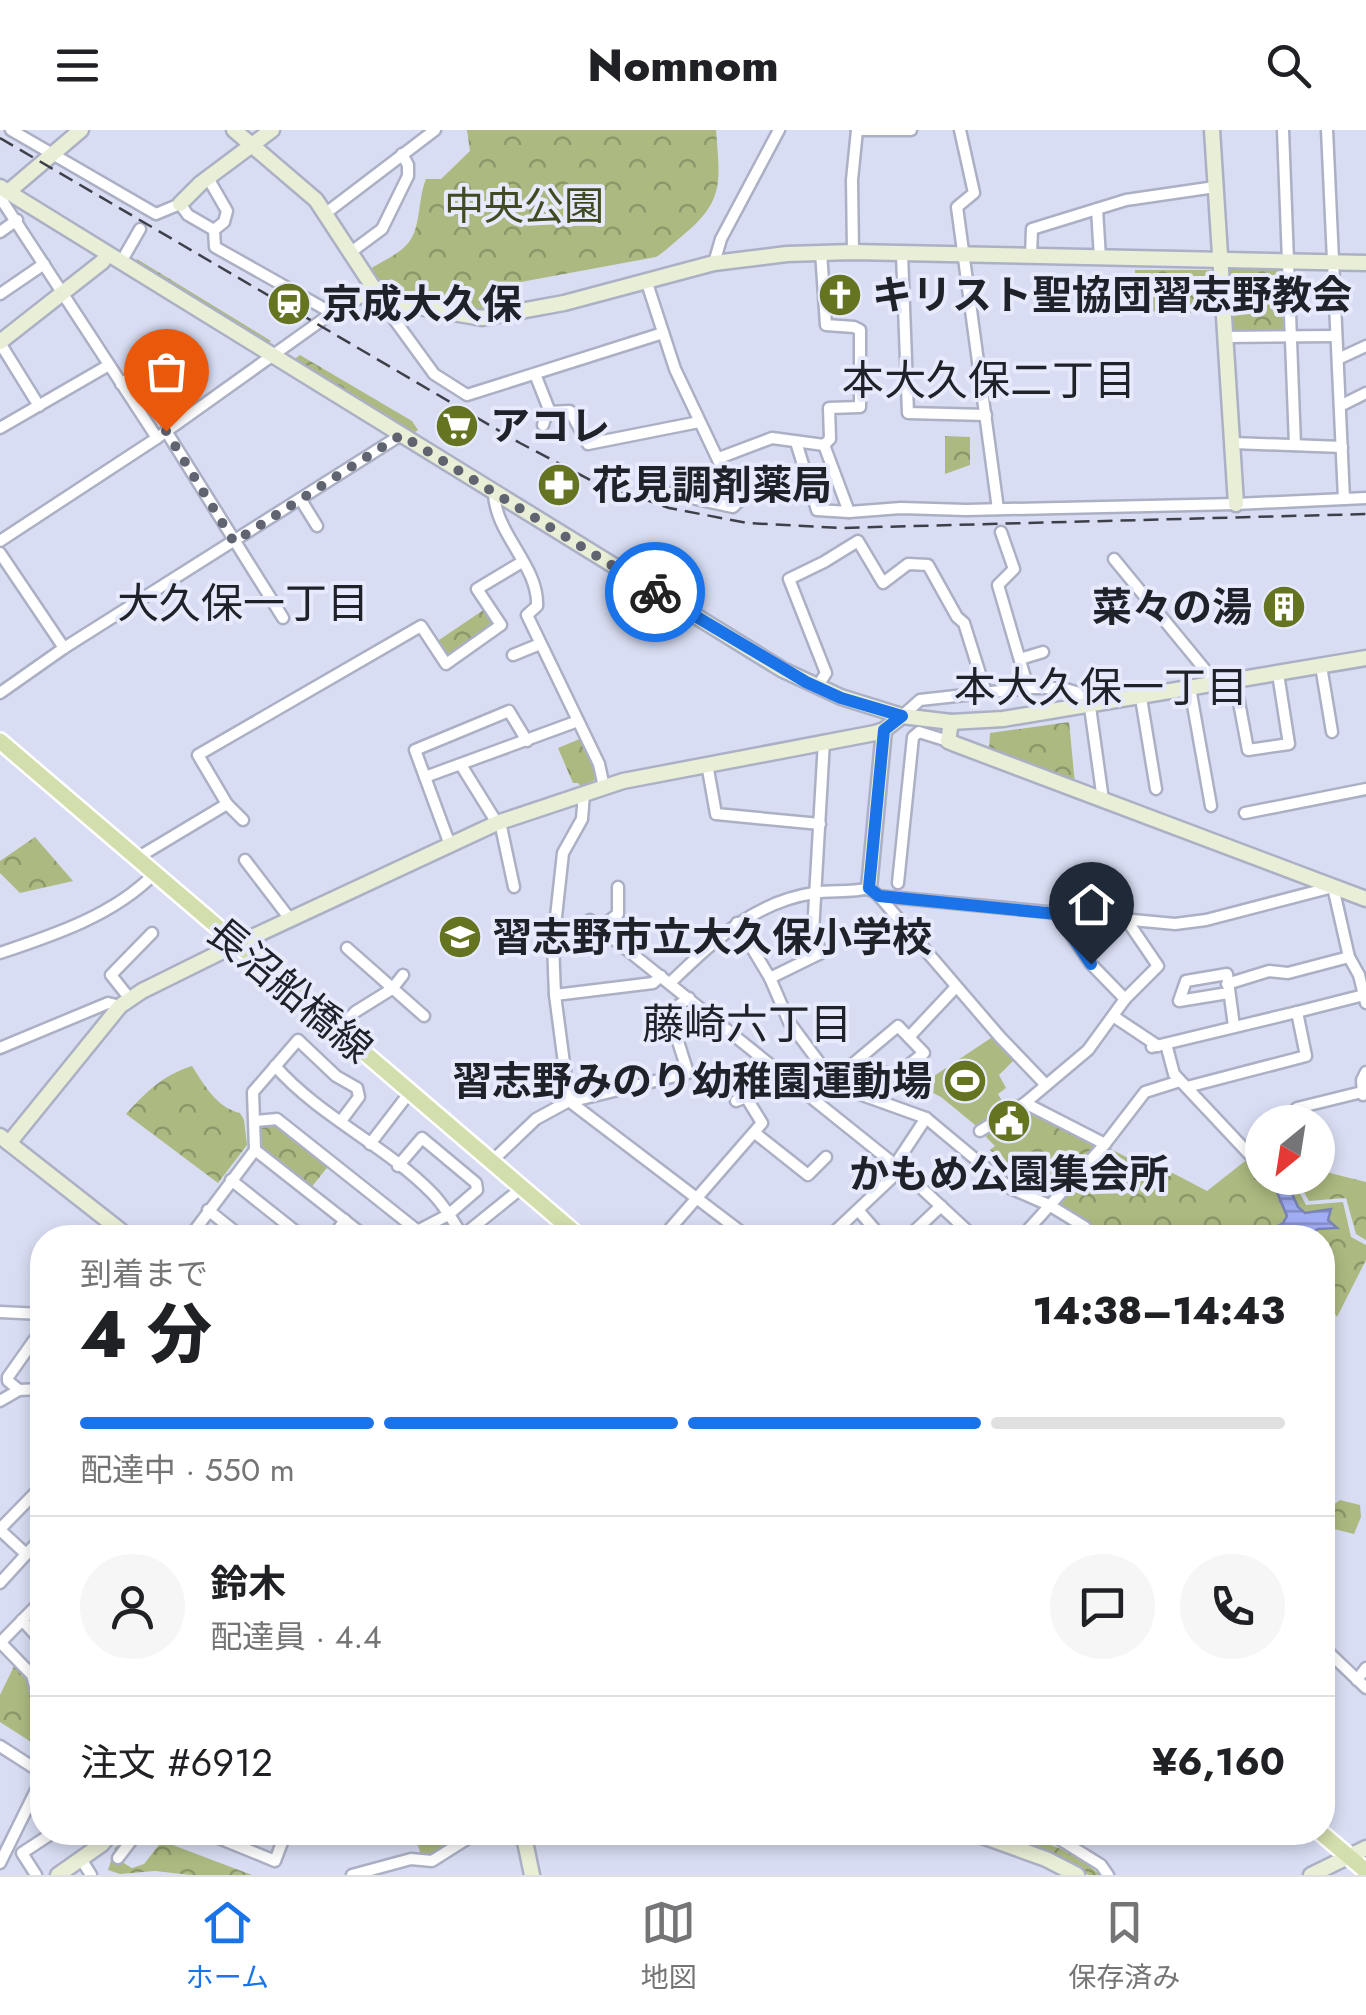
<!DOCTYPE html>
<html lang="ja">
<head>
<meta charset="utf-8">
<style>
  body { margin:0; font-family:Jost,"Noto Sans JP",sans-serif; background:#f6f6f6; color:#202124; height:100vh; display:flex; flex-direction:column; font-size:38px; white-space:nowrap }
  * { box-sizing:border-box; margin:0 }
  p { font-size:32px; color:#757577 }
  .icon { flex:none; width:55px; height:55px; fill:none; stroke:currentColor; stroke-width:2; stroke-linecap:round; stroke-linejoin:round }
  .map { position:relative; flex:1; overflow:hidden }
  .panel { position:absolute; left:30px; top:1095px; width:1305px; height:620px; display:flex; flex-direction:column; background:#fff; border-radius:40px; box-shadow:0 5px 15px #0003 }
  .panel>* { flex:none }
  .needle { width:65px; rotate:210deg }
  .buttons { position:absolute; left:1245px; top:975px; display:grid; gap:20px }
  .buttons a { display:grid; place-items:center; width:90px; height:90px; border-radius:50%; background:#fff; box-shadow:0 5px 15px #0003; font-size:50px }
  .pin { position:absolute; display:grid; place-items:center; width:85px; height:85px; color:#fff; margin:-102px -42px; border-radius:50% 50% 50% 0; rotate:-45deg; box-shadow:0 0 10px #0007 }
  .pin .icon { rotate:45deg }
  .courier { position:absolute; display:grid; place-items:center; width:100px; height:100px; margin:-50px; border:8px solid #1a73e8; border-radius:50%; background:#fff; color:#222; box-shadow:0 2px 12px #0007 }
  .overview em { font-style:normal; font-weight:800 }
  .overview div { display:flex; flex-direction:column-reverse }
  .overview { display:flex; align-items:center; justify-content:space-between; height:170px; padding:0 50px }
  h1 { font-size:65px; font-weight:800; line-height:75px }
  .bar { display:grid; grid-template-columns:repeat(4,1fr); gap:15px 10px; align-content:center; height:120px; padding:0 50px }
  .bar i { height:12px; border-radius:8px; background:#e0e0e0 }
  .bar .current { background:#1a73e8 }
  .bar p { grid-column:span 4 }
  .line { display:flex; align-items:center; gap:25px; padding:0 50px; border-top:2px solid #e0e0e0 }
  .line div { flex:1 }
  .round { display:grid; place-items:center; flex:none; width:105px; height:105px; border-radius:52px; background:#f6f6f6 }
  header { display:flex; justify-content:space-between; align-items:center; height:130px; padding:0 50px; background:#fff; font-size:45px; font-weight:800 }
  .tab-bar { display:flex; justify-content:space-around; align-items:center; height:140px; border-top:2px solid #e0e0e0; background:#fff; font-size:28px; color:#757577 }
  .tab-bar a { display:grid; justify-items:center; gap:5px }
  .tab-bar .current { color:#1a73e8 }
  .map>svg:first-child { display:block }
</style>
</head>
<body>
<header><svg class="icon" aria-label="menu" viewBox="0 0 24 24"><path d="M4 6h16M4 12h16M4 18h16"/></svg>Nomnom<svg class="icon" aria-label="search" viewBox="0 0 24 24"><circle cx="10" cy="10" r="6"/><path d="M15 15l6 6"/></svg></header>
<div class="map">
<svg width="1366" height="1745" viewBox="0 0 1366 1745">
  <defs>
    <pattern id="forest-crowns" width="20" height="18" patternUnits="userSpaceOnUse" patternTransform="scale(2.5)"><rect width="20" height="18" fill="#acba81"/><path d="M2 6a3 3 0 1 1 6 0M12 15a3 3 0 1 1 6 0" fill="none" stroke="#8c976a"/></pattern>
    <pattern id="water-rules" width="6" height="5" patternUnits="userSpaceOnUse" patternTransform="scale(2.5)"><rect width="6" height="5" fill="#a1adf4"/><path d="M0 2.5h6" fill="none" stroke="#838cc6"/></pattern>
  </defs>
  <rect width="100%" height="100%" fill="#d8ddf3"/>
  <polygon fill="#acba81" points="994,906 1016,928 999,945 1006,958 998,964 1008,981 980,999 941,967 919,956"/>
  <g fill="url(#forest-crowns)">
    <path d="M467,0H716C720,53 725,71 681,107C672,114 666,121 656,127L510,154L514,176C471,183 394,180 368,140C381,132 400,124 409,112C421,97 418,68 426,49H441L470,21Z"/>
    <polygon points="137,129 271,211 265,216 135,133"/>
    <polygon points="1283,136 1286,202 1233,204 1230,200 1227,142 1232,137"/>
    <polygon points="1135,140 1210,140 1215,147 1217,183 1135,181"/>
    <polygon points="300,225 412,291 418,300 411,305 293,230"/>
    <polygon points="945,306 970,307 970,335 945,344"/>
    <polygon points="485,479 495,494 447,528 436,512"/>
    <polygon points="1069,592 1075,654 989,619 990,603"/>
    <polygon points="582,608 600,647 581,657 578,653 573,653 558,618"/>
    <polygon points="35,707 73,751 20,763 0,743 0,731"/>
    <path d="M192,936C205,956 216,977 240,983L244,990L247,1015L218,1053L126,984C146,962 163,945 192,936Z"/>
    <polygon points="1024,977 1098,1017 1051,1070 1044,1069 990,1020 995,1016 986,1007 988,999"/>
    <polygon points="275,992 330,1034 310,1059 255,1020 258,993"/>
    <polygon points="1109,1018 1132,1030 1165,1039 1207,1061 1254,1024 1262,1028 1262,1048 1292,1048 1306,1075 1343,1072 1351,1107 1366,1115 1366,1130 1337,1187 1323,1167 1322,1108 1081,1107 1088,1095 1055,1073"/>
    <polygon points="1318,1040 1366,1052 1366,1110 1356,1104 1346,1068 1309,1071 1296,1048 1318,1048"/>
    <polygon points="1340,1370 1360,1375 1361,1387 1354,1404 1334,1399 1333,1375"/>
    <polygon points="16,1532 28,1545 36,1585 42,1589 42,1619 0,1592 0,1565"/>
    <polygon points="142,1702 122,1732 132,1738 144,1734 162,1711 252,1745 191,1745 155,1741 120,1744 108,1740 115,1718 132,1703"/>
    <polygon points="425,1703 469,1703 433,1724 422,1727 416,1710"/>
    <path d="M982,1703C1024,1703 1068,1715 1100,1745H1089L1048,1726Z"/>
  </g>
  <polygon fill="url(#water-rules)" stroke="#7a83b7" stroke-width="2.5" points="1271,1048 1285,1048 1298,1077 1305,1083 1331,1079 1328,1090 1337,1098 1318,1099 1305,1107 1259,1107 1283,1093 1287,1086"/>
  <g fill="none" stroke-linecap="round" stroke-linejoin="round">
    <g stroke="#abb0c5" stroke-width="15">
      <g id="street">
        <polyline points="11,0 156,84 180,74 188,85 214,100"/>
        <polyline points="857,0 911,0"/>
        <polyline points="960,0 974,63 957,77 998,379"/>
        <polyline points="1283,0 1295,315"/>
        <polyline points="1327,0 1344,369"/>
        <polyline points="208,48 227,81 224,92 214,100"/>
        <polyline points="8,62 2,68 3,72 157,308"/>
        <polyline points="1097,79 1100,128"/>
        <polyline points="326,83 435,0"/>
        <polyline points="0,102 17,90"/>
        <polyline points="351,122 382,99 408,46 408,35 402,24"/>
        <polyline points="821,122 826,195 854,197 860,200 860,277 829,278 830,309 824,315 849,382 901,378 966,380 1236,374 1366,368"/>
        <polyline points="853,122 852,50 857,0"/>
        <polyline points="902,124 908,283 986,285"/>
        <polyline points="1031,126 1032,99 1126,70 1215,57"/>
        <polyline points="121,132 140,99"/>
        <polyline points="714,133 721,109 779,0"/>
        <polyline points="646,150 675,239 738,372 733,377 650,359"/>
        <polyline points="0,164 44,134"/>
        <polyline points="390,170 391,185 434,244 467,265 663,203"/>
        <polyline points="1225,207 1336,206"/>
        <polyline points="0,213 39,276"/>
        <polyline points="1338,229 1366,216"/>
        <polyline points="535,244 550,282"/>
        <polyline points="121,254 177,214"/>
        <polyline points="1340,276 1366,263"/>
        <polyline points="543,295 547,282 570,281 588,314 699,292"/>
        <polyline points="0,298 109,235"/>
        <polyline points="166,301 283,488"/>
        <polyline points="796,312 817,380 849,382"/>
        <polyline points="1233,313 1342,317"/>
        <polyline points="719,328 772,308 824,315"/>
        <path d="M494,363C495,404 539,436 537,476L527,485L599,634L604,657"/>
        <polyline points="301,370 317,396"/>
        <polyline points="1001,402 1014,439 998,455 1028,558"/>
        <polyline points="0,411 157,308 332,183 215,117 214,100"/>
        <polyline points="0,423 64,518"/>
        <polyline points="1114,429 1211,547 1212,555"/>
        <polyline points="513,525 540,514"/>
        <polyline points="1020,529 1043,522"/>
        <polyline points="1321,536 1332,602"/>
        <polyline points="1235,551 1248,620 1289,614 1278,544"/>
        <polyline points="817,557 826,543 789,449 824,432 858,411 883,453 908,434 928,435 957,487 964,493 986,563"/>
        <polyline points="1190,558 1211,676"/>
        <polyline points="0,563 64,518 401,305"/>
        <polyline points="1141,568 1156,659"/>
        <polyline points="902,586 920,570 1028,558 1062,558 1076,562 1090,577 1103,670"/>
        <polyline points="707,634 716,684 820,694"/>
        <polyline points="461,635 497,693"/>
        <polyline points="425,647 578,591"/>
        <polyline points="584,664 582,689 563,723 553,814 555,865 569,971 749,1108"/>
        <polyline points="227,674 198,625 421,496 446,534 501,495 477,459 522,432"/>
        <polyline points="1245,683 1366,659"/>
        <polyline points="500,692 514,757"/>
        <polyline points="450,715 415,620 509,581 527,611"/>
        <polyline points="137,728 227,674 243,690"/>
        <polyline points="245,730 290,789"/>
        <polyline points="898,753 913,607 919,602 948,611"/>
        <polyline points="879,766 1000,907 1046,955"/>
        <polyline points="1057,784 1091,834 1125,869"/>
        <polyline points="590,790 904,1042 973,1106 971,1108"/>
        <polyline points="737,793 770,848 789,892 824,939 851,961 926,988 1010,1058 1049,1075 1085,1097"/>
        <polyline points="600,798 618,784 618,757"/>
        <polyline points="347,818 424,886"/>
        <path d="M0,823C54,805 114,785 154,744"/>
        <polyline points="770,848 821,823 813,802 824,611"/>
        <path d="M670,853C713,812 753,772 814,763C832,760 851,763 869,758L879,766L1175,794L1206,790L1333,757L1349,827L1359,845L1366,873"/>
        <polyline points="1227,854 1269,841 1288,843 1349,827"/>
        <polyline points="1228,863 1179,871 1186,851 1227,844 1234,896"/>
        <polyline points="555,865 653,853 661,846"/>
        <polyline points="130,869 111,845 152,803"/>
        <polyline points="1297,882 1364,865"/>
        <polyline points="1113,886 1158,916"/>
        <polyline points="338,901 355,882 392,859 403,845"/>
        <polyline points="909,907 956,857"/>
        <polyline points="1166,914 1174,944 1251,1026"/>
        <polyline points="1152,917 1297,882 1306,926 1187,957"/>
        <polyline points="0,918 108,873 120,876"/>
        <path d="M275,936C320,987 385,1015 432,1063C445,1076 454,1093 464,1108"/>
        <polyline points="836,948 898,896 924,923 895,946 854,933"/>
        <polyline points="1363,965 1362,950 1366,942"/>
        <polyline points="573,971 688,943 670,886 672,880 689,868"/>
        <polyline points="1025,973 1105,1014 1145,962 1180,951"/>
        <polyline points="1297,978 1362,962"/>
        <polyline points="256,991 277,989 418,1101"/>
        <polyline points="980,1001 1025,973 1088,920 1125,869 1158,836 1126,789"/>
        <polyline points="755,1003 808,1045 826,1027"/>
        <polyline points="370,1014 410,962"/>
        <polyline points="255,1020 367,1108"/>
        <polyline points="492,1031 536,989 569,971"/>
        <polyline points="895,1035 926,988"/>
        <polyline points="398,1036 422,1008 476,1053 477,1060 448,1085 404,1108"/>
        <polyline points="231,1050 304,1108"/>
        <polyline points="208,1080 243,1108"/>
        <polyline points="858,1080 882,1108"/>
        <polyline points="461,1107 523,1057"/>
        <polyline points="189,1108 255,1020 253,962 298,910 336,946 357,958 359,967 341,991"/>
        <polyline points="332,1108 345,1090"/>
        <polyline points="662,1108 762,993 746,967 736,971"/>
        <polyline points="828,1108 900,1040"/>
        <polyline points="907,1108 941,1076"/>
        <polyline points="1030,1108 1025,1103 1105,1014"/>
        <polyline points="0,1182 42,1184"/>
        <polyline points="19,1260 8,1251 8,1247 42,1199"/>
        <polyline points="0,1271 19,1260 42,1259"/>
        <polyline points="0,1399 42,1356"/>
        <polyline points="0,1400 26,1424"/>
        <polyline points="0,1453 42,1407"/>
        <polyline points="22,1490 42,1512"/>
        <polyline points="0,1512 32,1545 42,1583"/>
        <polyline points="0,1513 42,1470"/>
        <polyline points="1322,1516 1366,1558"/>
        <polyline points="1357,1550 1366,1538"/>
        <polyline points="0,1616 42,1643"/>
        <polyline points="204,1702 275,1731 286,1702"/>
        <polyline points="1048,1702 1101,1735 1108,1745"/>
        <polyline points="118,1728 138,1702"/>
        <polyline points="81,1729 91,1745"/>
        <polyline points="0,1733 42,1648"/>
        <polyline points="36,1745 22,1723 54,1702"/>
        <polyline points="352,1745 411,1729 432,1731 478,1702"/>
      </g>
    </g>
    <g stroke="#abb0c5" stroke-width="19">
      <g id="secondary">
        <polyline points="234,0 316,70 373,157 401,174 482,188 564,173 714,133 787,124 853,122 1366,133"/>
        <polyline points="1212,0 1236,374"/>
        <polyline points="0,57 783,540 841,567 902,586 884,600 875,603 623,651 497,693 235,815 142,861 120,876 9,1013"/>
        <polyline points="8,62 81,0"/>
        <polyline points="180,74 201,53 272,0"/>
        <polyline points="332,183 373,157"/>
        <polyline points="0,212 102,132 108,124"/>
        <polyline points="902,586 951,592 1003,589 1366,528"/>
        <polyline points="951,592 948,611 955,614 1366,769"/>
        <polyline points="869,758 884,600"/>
        <polyline points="0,1006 130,1108"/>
        <polyline points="40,1580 42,1580"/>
        <polyline points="523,1702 532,1745"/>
        <polyline points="971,1702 1046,1729 1077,1745"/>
        <polyline points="58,1745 102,1714 112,1702"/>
        <polyline points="1311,1745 1366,1718"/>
      </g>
    </g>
    <g stroke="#fff" stroke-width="20">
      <g id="primary">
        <polyline points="0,611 581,1108"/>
        <polyline points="1320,1702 1366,1741"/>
      </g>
    </g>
    <use href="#street" stroke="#fff" stroke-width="10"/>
    <use href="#secondary" stroke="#e9eed6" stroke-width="14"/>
    <use href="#primary" stroke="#d3dead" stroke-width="15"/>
    <polyline stroke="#3d3f49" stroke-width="2.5" stroke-dasharray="15 8" stroke-linecap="butt" points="0,8 520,313 592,351 669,378 747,393 840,398 1366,384"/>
  </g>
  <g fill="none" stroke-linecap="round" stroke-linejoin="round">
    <polyline stroke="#606370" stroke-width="10" stroke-dasharray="0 18" points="166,301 234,412 401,305 655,462"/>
    <polyline stroke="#1a73e8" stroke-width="12" points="655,462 806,552 841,568 902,586 884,600 869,758 879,766 1057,784 1091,834"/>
  </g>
  <defs>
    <g id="church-disc" transform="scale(2.25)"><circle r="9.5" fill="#657421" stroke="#e6eafc"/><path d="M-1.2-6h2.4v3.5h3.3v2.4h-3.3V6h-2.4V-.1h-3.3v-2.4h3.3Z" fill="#fff"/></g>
    <g id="station-disc" transform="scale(2.25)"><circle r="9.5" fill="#657421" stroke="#e6eafc"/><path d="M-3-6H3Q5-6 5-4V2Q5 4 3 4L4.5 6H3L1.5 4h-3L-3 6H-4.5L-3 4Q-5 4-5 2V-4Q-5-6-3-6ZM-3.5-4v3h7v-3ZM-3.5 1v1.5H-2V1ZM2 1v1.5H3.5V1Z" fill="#fff"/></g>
    <g id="supermarket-disc" transform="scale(2.25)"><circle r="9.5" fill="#657421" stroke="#e6eafc"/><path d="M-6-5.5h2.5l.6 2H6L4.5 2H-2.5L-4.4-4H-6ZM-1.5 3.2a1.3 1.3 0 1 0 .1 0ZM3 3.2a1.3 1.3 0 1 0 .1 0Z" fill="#fff"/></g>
    <g id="pharmacy-disc" transform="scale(2.25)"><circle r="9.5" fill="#657421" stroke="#e6eafc"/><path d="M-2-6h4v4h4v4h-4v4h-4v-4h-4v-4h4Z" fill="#fff"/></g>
    <g id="building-disc" transform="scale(2.25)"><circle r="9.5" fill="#657421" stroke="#e6eafc"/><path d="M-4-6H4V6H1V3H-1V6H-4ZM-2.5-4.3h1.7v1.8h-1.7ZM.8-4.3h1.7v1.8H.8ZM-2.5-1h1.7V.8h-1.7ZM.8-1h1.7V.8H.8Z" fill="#fff"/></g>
    <g id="school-disc" transform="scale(2.25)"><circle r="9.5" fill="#657421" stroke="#e6eafc"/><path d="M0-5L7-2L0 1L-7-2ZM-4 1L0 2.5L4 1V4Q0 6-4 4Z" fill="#fff"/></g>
    <g id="stadium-disc" transform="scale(2.25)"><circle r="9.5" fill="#657421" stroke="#e6eafc"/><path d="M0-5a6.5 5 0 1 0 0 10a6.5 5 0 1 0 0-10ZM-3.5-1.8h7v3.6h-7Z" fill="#fff"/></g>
    <g id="civic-disc" transform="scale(2.25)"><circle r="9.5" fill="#657421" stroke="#e6eafc"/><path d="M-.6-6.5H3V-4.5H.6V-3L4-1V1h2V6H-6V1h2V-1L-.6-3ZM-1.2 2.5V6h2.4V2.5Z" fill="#fff"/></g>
  </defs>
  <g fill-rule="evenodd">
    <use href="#church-disc" x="840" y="165"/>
    <use href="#station-disc" x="289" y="174"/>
    <use href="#supermarket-disc" x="457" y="296"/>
    <use href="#pharmacy-disc" x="559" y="355"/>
    <use href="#building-disc" x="1284" y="477"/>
    <use href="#school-disc" x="460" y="807"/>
    <use href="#stadium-disc" x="965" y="951"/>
    <use href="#civic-disc" x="1009" y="991"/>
  </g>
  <g text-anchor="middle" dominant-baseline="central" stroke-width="8" stroke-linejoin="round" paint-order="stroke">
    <g font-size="40" fill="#414a20" stroke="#e6eafc">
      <text x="524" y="76">中央公園</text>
    </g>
    <g font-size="40" font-weight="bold" fill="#20222a" stroke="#e6eafc" text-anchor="start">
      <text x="872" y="165">キリスト聖協団習志野教会</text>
      <text x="322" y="174">京成大久保</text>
      <text x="490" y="296">アコレ</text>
      <text x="592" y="355">花見調剤薬局</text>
      <text x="1252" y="477" text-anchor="end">菜々の湯</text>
      <text x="492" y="807">習志野市立大久保小学校</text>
      <text x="932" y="951" text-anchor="end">習志野みのり幼稚園運動場</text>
      <text x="1009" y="1044" text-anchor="middle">かもめ公園集会所</text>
    </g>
    <g font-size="40" fill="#20222a" stroke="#e6eafc">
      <text transform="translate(290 860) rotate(40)">長沼船橋線</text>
    </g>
    <g font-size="42" fill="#20222a" stroke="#e6eafc">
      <text x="989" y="250">本大久保二丁目</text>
      <text x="243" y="473">大久保一丁目</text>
      <text x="1101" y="557">本大久保一丁目</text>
      <text x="747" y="894">藤崎六丁目</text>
    </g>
  </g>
</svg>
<div class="buttons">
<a><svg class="needle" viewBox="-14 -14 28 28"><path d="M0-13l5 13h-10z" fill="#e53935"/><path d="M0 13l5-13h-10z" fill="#757577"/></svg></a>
</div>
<div class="pin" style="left:166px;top:301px;background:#ea580c"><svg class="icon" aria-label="bag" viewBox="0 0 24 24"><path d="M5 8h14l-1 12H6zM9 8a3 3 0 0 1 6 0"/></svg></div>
<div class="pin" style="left:1091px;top:834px;background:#1f2937"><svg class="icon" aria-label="home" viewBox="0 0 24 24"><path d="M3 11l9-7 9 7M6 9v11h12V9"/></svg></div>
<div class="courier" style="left:655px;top:462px"><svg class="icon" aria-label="bike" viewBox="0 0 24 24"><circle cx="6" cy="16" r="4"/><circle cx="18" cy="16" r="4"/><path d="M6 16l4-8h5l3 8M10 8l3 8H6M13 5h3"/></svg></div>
<section class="panel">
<div class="overview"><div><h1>4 分</h1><p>到着まで</p></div><em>14:38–14:43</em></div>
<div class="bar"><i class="current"></i><i class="current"></i><i class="current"></i><i></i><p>配達中 · 550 m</p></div>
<div class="line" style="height:180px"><a class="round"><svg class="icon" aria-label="person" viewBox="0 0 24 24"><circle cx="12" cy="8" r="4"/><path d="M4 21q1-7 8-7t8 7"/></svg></a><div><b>鈴木</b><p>配達員 · 4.4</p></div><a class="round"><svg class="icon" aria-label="chat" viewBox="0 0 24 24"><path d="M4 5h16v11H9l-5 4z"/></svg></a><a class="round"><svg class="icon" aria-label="phone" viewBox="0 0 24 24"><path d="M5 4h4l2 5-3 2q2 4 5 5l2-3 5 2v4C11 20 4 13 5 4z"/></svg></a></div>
<div class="line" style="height:130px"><div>注文 #6912</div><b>¥6,160</b></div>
</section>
</div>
<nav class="tab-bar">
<a class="current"><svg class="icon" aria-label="home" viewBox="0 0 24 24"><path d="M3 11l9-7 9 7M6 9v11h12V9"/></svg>ホーム</a>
<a><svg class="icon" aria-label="map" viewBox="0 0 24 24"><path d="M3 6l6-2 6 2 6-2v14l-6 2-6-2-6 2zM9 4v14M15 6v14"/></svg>地図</a>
<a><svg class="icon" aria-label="saved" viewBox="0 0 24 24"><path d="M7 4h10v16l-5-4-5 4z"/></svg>保存済み</a>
</nav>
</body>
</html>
